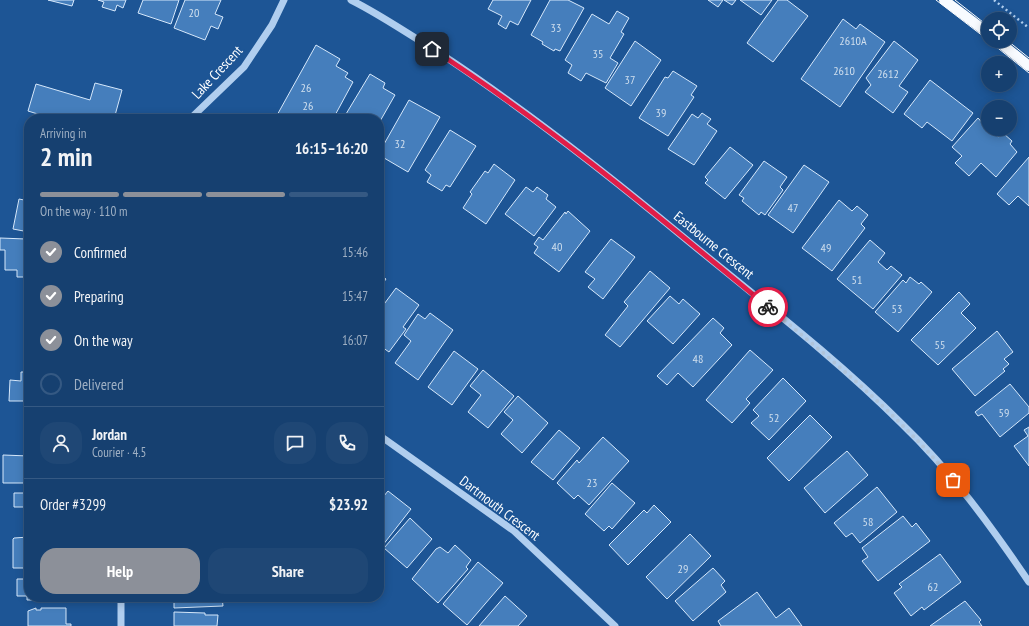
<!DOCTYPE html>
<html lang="en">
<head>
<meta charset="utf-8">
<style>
  body { margin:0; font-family:"PT Sans Narrow",sans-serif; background:#1f4775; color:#f1f3f6; height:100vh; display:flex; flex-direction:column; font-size:15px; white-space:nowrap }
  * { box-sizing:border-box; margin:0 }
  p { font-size:13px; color:#9eafc3 }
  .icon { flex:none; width:22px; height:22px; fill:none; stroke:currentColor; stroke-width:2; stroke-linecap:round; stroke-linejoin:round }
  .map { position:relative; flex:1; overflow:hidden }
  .panel { position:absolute; left:24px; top:114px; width:360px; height:488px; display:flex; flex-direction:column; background:#164070; border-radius:16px; box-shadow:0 2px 10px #0003,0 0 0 1px #355983 }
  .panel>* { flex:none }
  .fabs { position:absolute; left:981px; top:12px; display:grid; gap:8px }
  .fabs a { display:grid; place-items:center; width:36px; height:36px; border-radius:50%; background:#164070; box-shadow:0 2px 10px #0003,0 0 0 1px #355983; font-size:20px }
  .pin { position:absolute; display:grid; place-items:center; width:34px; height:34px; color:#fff; margin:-17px; border-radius:8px; box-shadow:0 2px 6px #0006 }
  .courier { position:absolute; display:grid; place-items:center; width:40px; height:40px; margin:-20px; border:3px solid #e11d48; border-radius:50%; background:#fff; color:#222; box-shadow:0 1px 5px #0007 }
  .headline em { font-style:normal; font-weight:700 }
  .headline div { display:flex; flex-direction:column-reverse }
  .headline { display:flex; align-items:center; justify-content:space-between; height:68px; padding:0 16px }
  h1 { font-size:26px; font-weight:700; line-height:30px }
  .bar { display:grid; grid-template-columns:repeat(4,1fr); gap:6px 4px; align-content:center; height:48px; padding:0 16px }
  .bar i { height:5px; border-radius:3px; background:#355983 }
  .bar .selected { background:#8c9099 }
  .bar p { grid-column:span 4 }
  .line { display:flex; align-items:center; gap:10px; padding:0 16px; border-top:1px solid #355983 }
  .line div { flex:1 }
  .round { display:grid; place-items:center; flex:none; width:42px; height:42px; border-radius:16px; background:#1f4775 }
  ol { padding:0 16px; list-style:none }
  li { display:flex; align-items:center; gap:12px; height:44px }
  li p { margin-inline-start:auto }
  li .icon { padding:4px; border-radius:50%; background:#8c9099; color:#fff; stroke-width:4 }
  li:last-child { color:#9eafc3 }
  li i { width:22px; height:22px; border:2px solid #355983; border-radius:50% }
  .action { display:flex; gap:8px; margin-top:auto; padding:8px 16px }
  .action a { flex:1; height:46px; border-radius:16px; background:#8c9099; color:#fff; font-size:16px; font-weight:700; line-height:46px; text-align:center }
  .action a+a { background:#1f4775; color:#f1f3f6 }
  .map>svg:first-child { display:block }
</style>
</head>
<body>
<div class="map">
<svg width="1029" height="626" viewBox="0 0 1029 626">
  <rect width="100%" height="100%" fill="#1d5595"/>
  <g fill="#457ebc" stroke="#d6e8fb">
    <polygon points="48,0 74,0 72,6"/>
    <polygon points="98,0 126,0 123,8 117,5 115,11 102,7 104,2"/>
    <polygon points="143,0 179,0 171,24 138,13"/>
    <polygon points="185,0 221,0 215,14 223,17 218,29 211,26 205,40 174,28"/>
    <polygon points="493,0 531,0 518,25 510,21 506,29 498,24 502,16 488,9"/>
    <polygon points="550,0 568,0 584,8 560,51 555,49 554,51 542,44 543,42 531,35"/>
    <polygon points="708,0 723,0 718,7"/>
    <polygon points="724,0 736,0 732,5"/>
    <polygon points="740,0 772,0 761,15"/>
    <polygon points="778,0 787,0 808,16 773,62 747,43"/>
    <polygon points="617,11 629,18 621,32 624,34 610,58 618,63 606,83 586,73 581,81 568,73 572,65 565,60 592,14 609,24"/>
    <polygon points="843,19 856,29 860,24 885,42 840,107 801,79"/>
    <polygon points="635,41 661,60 631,106 605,88"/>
    <polygon points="894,41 918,60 899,86 908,92 893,113 865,92 871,85 866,78"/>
    <polygon points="316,45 340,59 336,66 348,73 345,77 353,82 333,119 279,119 276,117"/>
    <polygon points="673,71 697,86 691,95 694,97 668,136 639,118 665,77 668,78"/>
    <polygon points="370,74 385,83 383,88 395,95 379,123 379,119 343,119"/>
    <polygon points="930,80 973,113 952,141 927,122 922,128 904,114"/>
    <polygon points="95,83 122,90 114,119 54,119 28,111 36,84 90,100"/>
    <polygon points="409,100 440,117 408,172 379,155 379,153"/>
    <polygon points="702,113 711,119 707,124 717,131 694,165 668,149 692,114 698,118"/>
    <polygon points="978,118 988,129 999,137 1003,133 1012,141 1010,144 1017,152 996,177 981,163 969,176 955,163 962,156 952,147"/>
    <polygon points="450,130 476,146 450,187 446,185 442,191 427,182 431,175 425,170"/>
    <polygon points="730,147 753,165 725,199 705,183 708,180 705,177"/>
    <polygon points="1029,157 1029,206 1018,196 1009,205 997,194"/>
    <polygon points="764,161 787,177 780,187 783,190 765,215 761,212 759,215 742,201 744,198 739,195"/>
    <polygon points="494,164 515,180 486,224 463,208 472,194 470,192 485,171 488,173"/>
    <polygon points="804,165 829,182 793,233 768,215"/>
    <polygon points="526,187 533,192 537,187 548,195 546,199 556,207 534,236 505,214"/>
    <polygon points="19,199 29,201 29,232 13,229"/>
    <polygon points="839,200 852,211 857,206 868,215 861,224 865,228 832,271 802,248"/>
    <polygon points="568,211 590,231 559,272 534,253 538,247 534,244 539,237 543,240 565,212 566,214"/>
    <polygon points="0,238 26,239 25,247 29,247 29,277 17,277 17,270 5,270 5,250 0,250"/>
    <polygon points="611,239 635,257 603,299 588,287 595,279 585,272"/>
    <polygon points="870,240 885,253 878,262 887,270 891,266 902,275 873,309 837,279"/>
    <polygon points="650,271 670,288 620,347 605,335 628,306 624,302"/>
    <polygon points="379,274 386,279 379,289"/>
    <polygon points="910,277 919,284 921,282 932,292 898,332 875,312 903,280 906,283"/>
    <polygon points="396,288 419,305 403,327 406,329 389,352 379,345 379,311"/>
    <polygon points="29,290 29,317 25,317 24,291"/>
    <polygon points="959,292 970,304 961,313 976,328 938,365 911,340"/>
    <polygon points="670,296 679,304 683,299 700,314 673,344 647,321"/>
    <polygon points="430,313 453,330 418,380 395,363 411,341 404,335 418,314 425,319"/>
    <polygon points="713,318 724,328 720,333 732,345 693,387 678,373 667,385 657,376"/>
    <polygon points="997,331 1013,352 1004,359 1009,364 1003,369 1005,371 975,396 952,369"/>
    <polygon points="750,350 773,370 746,399 750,403 732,423 706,400"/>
    <polygon points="454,351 478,369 452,405 428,387"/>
    <polygon points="483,370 514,396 488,428 468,412 481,395 470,386"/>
    <polygon points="21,372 29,372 29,401 9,401 10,380 21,381"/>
    <polygon points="783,378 806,401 769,440 751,423 759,416 753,410"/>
    <polygon points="1010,384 1029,407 1029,413 1000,437 982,414 978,416 975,412"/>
    <polygon points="518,396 548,423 522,453 501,434 513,420 504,412"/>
    <polygon points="810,415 832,437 789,481 767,458"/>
    <polygon points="1029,427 1029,466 1014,446 1028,436 1024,430"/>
    <polygon points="559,430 580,448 553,480 531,462"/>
    <polygon points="603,437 629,461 589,505 578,495 574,499 557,483 577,460 579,463"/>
    <polygon points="847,451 868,475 825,513 804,488"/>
    <polygon points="3,455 29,456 29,483 3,483"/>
    <polygon points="612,483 635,503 612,529 609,526 604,531 585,514"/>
    <polygon points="877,487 897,512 860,543 852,533 846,537 834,523"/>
    <polygon points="388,491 411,509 379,550 379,502"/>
    <polygon points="14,493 29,493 29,520 25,520 25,507 14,507"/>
    <polygon points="654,505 671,522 628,565 609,545 644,510 647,513"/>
    <polygon points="903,516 912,527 916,523 930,541 878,581 862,561 868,557 862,548"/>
    <polygon points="410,518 432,539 407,568 384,548"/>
    <polygon points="690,534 711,556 667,599 646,577"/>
    <polygon points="29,537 29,568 13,568 13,539 14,538"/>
    <polygon points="455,545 471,560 466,567 468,569 438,603 412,579 436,549 440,547 448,553"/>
    <polygon points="940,554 961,582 924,610 922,607 911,616 894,593 902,587 899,584"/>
    <polygon points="478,562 503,583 467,625 443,604"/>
    <polygon points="713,568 725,581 721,585 726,592 693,621 675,601"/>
    <polygon points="26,570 29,570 29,597 67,597 67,600 27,600 27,596 17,596 17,579 26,579"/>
    <polygon points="757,592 776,618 789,608 802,626 721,626 718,621"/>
    <polygon points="505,596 527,616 518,626 479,626"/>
    <polygon points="174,597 222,597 223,606 174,608"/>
    <polygon points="965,601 981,620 979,622 982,626 930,626"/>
    <polygon points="36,608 36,610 41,610 41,608 66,608 66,624 71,624 71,626 28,626 28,611"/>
    <polygon points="174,612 205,613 205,615 218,615 217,626 174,626"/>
  </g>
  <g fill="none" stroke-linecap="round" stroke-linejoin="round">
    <polyline stroke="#b0ceef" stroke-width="2.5" stroke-dasharray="2 3" stroke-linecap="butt" points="994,0 1029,28"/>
    <g stroke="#b0ceef" stroke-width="7">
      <path d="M351,0C383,16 413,37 444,56C527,111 606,173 682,236C756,297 834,356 902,424C951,471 991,526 1029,582"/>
      <polyline points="190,119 244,67 272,25 284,0"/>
      <polyline points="379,435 514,531 615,626"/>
      <polyline points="121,597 121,626"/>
    </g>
    <g stroke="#f8fbff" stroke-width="10">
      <polyline points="944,0 988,33"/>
      <polyline points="998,41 1029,66"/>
    </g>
    <g stroke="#fff" stroke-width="1">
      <polyline points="936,0 988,40"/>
      <polyline points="955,0 988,26"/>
      <polyline points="989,41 1029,73"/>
      <polyline points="1008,41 1029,58"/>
    </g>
  </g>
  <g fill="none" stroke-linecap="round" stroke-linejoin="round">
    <path stroke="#b0c4da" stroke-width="4" stroke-dasharray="0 7.2" d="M768,307C834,361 898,415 953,480"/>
    <path stroke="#e11d48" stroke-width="5" d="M432,49C551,126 659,217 768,307"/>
  </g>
  <g text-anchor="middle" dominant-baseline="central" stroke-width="3" stroke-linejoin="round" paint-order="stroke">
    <g font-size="12" fill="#d0dfee">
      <text x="194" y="12">20</text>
      <text x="556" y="27">33</text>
      <text x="853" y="40">2610A</text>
      <text x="598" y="53">35</text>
      <text x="844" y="70">2610</text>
      <text x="888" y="73">2612</text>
      <text x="630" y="79">37</text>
      <text x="306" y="87">26</text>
      <text x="308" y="105">26</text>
      <text x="661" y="112">39</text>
      <text x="400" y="143">32</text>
      <text x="793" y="207">47</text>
      <text x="557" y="246">40</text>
      <text x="826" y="247">49</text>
      <text x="857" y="279">51</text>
      <text x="897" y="308">53</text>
      <text x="940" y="344">55</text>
      <text x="698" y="358">48</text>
      <text x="1004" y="412">59</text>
      <text x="774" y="417">52</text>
      <text x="592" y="482">23</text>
      <text x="868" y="521">58</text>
      <text x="683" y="568">29</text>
      <text x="933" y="586">62</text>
    </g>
    <g font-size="14" fill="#fff" stroke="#1d5595">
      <text transform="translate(217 72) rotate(-47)">Lake Crescent</text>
      <text transform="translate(714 245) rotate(39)">Eastbourne Crescent</text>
      <text transform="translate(500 508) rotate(37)">Dartmouth Crescent</text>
    </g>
  </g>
</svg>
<div class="fabs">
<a><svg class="icon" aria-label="locate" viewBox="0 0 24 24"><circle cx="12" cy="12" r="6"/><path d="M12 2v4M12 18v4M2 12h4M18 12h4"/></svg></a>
<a>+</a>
<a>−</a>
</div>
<div class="pin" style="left:953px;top:480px;background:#ea580c"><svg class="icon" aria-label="bag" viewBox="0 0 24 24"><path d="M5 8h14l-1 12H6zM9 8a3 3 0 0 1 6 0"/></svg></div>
<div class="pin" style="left:432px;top:49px;background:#1f2937"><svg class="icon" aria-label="home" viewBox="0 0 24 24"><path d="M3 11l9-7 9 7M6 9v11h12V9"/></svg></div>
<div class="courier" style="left:768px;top:307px"><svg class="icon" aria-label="bike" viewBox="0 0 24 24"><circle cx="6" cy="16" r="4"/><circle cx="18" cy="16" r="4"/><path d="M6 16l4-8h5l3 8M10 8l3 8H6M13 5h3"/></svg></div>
<section class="panel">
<div class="headline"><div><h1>2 min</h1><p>Arriving in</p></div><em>16:15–16:20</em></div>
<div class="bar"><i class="selected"></i><i class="selected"></i><i class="selected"></i><i></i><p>On the way · 110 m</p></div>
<ol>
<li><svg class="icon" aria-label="check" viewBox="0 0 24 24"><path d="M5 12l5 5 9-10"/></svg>Confirmed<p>15:46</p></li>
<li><svg class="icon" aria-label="check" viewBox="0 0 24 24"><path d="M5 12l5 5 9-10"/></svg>Preparing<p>15:47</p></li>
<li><svg class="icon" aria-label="check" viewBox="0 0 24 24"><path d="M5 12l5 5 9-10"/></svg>On the way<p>16:07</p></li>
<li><i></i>Delivered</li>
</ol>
<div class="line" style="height:72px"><a class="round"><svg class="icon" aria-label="person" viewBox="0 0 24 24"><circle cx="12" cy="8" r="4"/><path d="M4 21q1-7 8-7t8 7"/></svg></a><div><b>Jordan</b><p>Courier · 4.5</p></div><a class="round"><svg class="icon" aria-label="chat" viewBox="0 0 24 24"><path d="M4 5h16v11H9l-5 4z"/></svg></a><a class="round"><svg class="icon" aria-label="phone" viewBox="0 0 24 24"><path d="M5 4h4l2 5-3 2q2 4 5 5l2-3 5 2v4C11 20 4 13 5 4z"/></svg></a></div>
<div class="line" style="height:52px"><div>Order #3299</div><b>$23.92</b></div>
<div class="action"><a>Help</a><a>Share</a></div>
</section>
</div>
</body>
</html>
